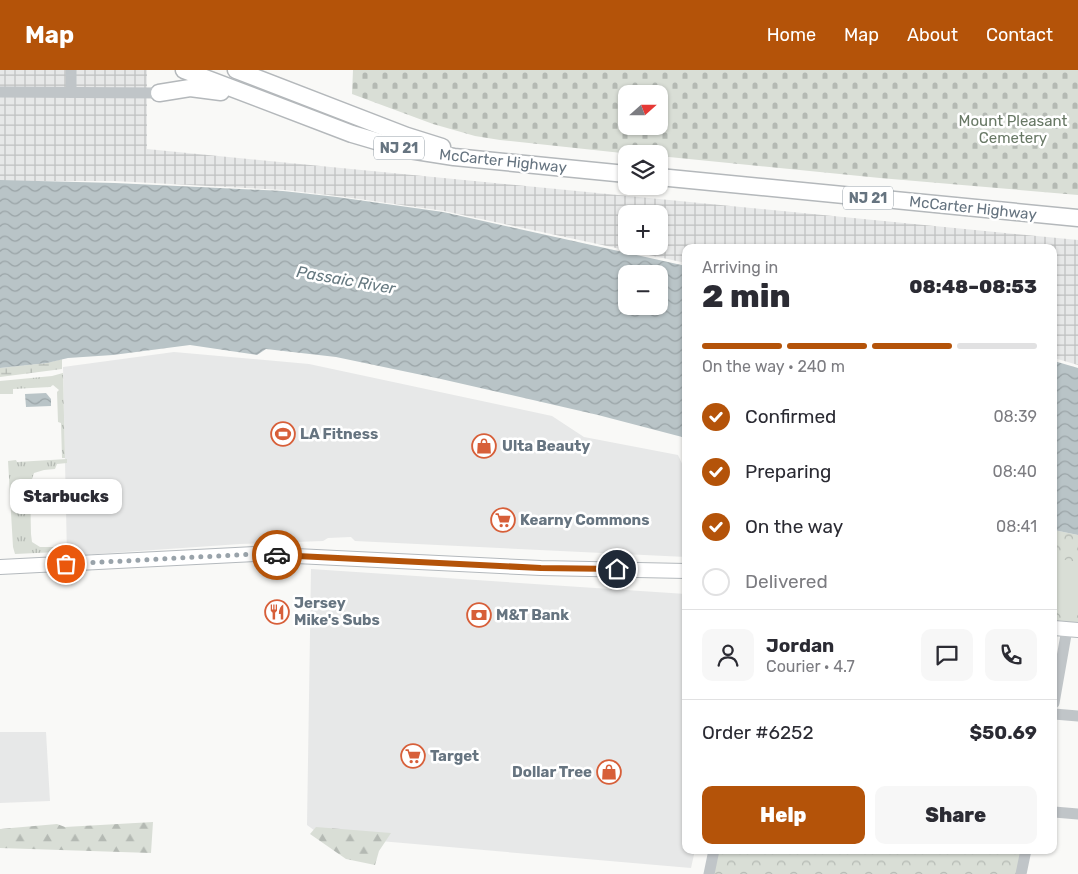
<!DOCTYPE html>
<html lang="en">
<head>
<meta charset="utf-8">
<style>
  body { margin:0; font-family:Rubik,sans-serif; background:#f7f7f7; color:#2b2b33; height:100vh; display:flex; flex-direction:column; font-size:19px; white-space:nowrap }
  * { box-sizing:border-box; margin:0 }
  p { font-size:16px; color:#7c7c81 }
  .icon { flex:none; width:28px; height:28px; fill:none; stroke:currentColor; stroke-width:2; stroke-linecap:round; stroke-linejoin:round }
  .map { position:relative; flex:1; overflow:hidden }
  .sheet { position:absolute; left:682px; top:174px; width:375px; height:610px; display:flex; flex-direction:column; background:#fff; border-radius:10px; box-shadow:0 1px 4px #0004 }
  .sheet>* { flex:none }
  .needle { width:32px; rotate:69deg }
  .controls { position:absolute; left:618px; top:15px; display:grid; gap:10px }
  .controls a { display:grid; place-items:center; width:50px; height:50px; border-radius:10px; background:#fff; box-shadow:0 1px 4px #0004; font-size:25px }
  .pin { position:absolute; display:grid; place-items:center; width:42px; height:42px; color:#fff; margin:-21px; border:2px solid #fff; border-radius:50%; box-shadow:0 1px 5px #0007 }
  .courier { position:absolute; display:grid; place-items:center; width:50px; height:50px; margin:-25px; border:4px solid #b45309; border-radius:50%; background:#fff; color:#222; box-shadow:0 1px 6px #0007 }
  .bubble { position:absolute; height:35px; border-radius:10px; background:#fff; box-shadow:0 1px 4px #0004; font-size:16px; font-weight:800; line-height:35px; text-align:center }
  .headline em { font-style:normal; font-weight:800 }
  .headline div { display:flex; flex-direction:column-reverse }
  .headline { display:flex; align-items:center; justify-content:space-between; height:85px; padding:0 20px }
  h1 { font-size:32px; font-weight:800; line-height:38px }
  .bar { display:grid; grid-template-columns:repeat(4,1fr); gap:8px 5px; align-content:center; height:60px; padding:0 20px }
  .bar i { height:6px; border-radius:4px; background:#e1e1e2 }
  .bar .current { background:#b45309 }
  .bar p { grid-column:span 4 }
  .line { display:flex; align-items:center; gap:12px; padding:0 20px; border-top:1px solid #e1e1e2 }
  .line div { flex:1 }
  .round { display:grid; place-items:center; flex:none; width:52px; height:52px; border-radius:10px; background:#f7f7f7 }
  ol { padding:0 20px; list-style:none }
  li { display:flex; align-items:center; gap:15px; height:55px }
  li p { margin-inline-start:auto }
  li .icon { padding:5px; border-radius:50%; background:#b45309; color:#fff; stroke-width:4 }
  li:last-child { color:#7c7c81 }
  li i { width:28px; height:28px; border:2px solid #e1e1e2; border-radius:50% }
  .action { display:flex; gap:10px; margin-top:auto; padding:10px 20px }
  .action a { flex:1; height:58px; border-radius:10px; background:#b45309; color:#fff; font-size:20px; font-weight:800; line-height:58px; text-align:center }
  .action a+a { background:#f7f7f7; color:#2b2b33 }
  header { display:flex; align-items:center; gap:30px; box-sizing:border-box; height:70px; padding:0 25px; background:#b45309; color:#fff }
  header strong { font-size:24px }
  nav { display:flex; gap:28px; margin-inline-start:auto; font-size:18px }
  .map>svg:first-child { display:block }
</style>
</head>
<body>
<header>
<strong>Map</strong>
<nav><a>Home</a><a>Map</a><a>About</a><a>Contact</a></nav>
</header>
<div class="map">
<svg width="1078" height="804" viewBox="0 0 1078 804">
  <defs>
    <pattern id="industrial-grid" width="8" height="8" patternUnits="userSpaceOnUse" patternTransform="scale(1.25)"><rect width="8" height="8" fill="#e7e8e8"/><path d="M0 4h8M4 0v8" fill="none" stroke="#bfc1c1"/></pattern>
    <pattern id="grass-tufts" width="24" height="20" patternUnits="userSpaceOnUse" patternTransform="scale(1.25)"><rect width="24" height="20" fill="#d9ded6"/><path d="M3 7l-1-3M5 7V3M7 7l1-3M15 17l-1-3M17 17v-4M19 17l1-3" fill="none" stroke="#b4b9b3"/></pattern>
    <pattern id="forest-firs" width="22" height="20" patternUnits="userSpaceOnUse" patternTransform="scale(1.25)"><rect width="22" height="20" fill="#d9ded6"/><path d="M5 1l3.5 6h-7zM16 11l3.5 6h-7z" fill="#b4b9b3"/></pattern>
    <pattern id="wetland-marsh" width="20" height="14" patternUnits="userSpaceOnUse" patternTransform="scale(1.25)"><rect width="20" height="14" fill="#d9ded6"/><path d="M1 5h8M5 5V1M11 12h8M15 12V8" fill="none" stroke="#b4b9b3"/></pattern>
    <pattern id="cemetery-stones" width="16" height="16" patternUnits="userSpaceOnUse" patternTransform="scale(1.25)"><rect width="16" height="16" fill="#d9ded6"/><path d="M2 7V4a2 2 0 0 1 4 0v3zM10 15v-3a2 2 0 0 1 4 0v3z" fill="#b4b9b3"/></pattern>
    <pattern id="park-crowns" width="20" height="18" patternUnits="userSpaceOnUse" patternTransform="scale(1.25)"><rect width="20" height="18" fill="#d9ded6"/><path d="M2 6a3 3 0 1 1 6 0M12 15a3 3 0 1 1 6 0" fill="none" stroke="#b4b9b3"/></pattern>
    <pattern id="water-waves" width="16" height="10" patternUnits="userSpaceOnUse" patternTransform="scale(1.25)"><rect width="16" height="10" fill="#b9c4c7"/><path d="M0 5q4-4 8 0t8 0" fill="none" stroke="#9aa4a7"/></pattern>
  </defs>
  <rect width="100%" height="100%" fill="#f9f9f7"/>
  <g fill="#e7e8e8">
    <polygon points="174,282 309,294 552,346 584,367 678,385 686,402 686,487 355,471 351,467 328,468 323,471 240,474 67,486 63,297"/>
    <polygon points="311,499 686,524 686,780 695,780 691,798 322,766 307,755"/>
    <polygon points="0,662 46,662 50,731 0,733"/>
  </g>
  <path fill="url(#industrial-grid)" fill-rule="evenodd" d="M0,0H147V79L1078,170V295L1054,288V178H686V193L444,141L337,126L284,120L114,111H0ZM626,144H659V176H626Z"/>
  <g fill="url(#grass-tufts)">
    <polygon points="63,303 65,388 62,388 61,353 58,352 57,322 59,320 53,315 50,317 13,319 13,324 0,324 0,311 52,306"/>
    <polygon points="67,389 67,393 57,394 55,399 44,400 34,403 30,415 31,464 32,472 40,477 58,477 58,482 15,484 13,477 8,391 16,390 17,392"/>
  </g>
  <g fill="url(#forest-firs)">
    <polygon points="153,752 151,783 0,778 0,759 57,754 65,757"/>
    <polygon points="316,757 391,763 379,781 375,795 346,789 310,764"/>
  </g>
  <polygon fill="url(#wetland-marsh)" points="62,289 62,299 0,307 0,298 47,293"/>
  <path fill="url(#cemetery-stones)" fill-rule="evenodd" d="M353,0H1078V125L880,108L659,86V84H631L500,70L475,66L433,54L352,24ZM626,24H659V56H626Z"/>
  <g fill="url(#park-crowns)">
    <polygon points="1054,460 1078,465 1078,555 1054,551"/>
    <polygon points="712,780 1025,780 1021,804 706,804"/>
  </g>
  <polygon fill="#d9ded6" points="1054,488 1078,492 1078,545 1054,541"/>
  <g fill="url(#water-waves)" fill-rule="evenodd">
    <path d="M0,110L115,113L283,121L337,127L443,142L686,196V368L598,345L441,309L336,287L266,279L257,285L190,275L113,285L68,288L47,293L0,298ZM626,204H659V236H626Z"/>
    <polygon points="1054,291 1078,298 1078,465 1054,460"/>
    <polygon points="46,323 51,329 51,336 26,337 25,324"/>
  </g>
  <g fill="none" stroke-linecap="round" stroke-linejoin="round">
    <g stroke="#b4b9bd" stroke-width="16">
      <g id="major">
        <polyline points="0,497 255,484 541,498 686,501"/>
        <polyline points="1054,558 1078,560"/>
      </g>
    </g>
    <g stroke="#b4b8bb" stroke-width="19">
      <g id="highway">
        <polyline points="184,0 352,64 403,79 454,87 626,104"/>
        <polyline points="236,0 407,66 442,77"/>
        <polyline points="159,23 190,18 221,22"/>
        <polyline points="659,107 1078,148"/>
      </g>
    </g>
    <g stroke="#c0c5c8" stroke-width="11">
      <polyline points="71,0 71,22"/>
      <polyline points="0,22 159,23"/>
      <polyline points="1054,633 1067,559"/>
      <polyline points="1054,644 1078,646"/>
      <polyline points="1054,742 1078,744"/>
      <polyline points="709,804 714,780"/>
      <polyline points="1021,804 1026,780"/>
    </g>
    <use href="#major" stroke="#fff" stroke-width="14"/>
    <use href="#highway" stroke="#fff" stroke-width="16"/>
  </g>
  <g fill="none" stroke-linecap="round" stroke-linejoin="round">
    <polyline stroke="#99a3aa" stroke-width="5" stroke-dasharray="0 9" points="66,494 255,484 277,485"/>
    <polyline stroke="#b45309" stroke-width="6" points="277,485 541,498 617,499"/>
  </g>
  <defs>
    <g id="stadium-ring" transform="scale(1.25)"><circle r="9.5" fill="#fff" stroke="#d75f39" stroke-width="1.5"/><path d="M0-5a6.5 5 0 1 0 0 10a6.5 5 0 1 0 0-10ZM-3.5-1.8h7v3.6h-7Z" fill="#d75f39"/></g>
    <g id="shop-ring" transform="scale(1.25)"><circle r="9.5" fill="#fff" stroke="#d75f39" stroke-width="1.5"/><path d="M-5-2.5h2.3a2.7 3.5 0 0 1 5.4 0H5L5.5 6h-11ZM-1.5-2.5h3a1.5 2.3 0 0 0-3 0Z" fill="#d75f39"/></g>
    <g id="supermarket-ring" transform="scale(1.25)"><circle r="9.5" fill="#fff" stroke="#d75f39" stroke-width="1.5"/><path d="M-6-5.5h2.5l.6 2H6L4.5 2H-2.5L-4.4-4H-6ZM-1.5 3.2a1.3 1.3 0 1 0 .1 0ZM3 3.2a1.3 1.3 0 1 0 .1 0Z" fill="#d75f39"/></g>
    <g id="restaurant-ring" transform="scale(1.25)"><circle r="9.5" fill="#fff" stroke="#d75f39" stroke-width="1.5"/><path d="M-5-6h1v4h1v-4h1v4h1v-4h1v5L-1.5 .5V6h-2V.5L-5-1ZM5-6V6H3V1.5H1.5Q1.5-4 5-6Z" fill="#d75f39"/></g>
    <g id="bank-ring" transform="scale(1.25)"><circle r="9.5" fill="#fff" stroke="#d75f39" stroke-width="1.5"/><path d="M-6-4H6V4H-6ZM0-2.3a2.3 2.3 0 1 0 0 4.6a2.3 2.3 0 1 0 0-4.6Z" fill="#d75f39"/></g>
  </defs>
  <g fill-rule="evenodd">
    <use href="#stadium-ring" x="283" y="364"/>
    <use href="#shop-ring" x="484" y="376"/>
    <use href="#supermarket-ring" x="503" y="450"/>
    <use href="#restaurant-ring" x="277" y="542"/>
    <use href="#bank-ring" x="479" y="545"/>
    <use href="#supermarket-ring" x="413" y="686"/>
    <use href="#shop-ring" x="609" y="702"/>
  </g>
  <g text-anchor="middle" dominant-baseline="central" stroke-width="5" stroke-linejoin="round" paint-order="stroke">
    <g fill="#fff" stroke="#949ea6" stroke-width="1">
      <rect x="374" y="66.5" width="50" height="23" rx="4"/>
      <rect x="843" y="116.5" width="50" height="23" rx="4"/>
    </g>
    <g font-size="14" font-weight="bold" fill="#667480">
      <text x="399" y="78">NJ 21</text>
      <text x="868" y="128">NJ 21</text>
    </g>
    <g font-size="15" fill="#687865" stroke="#fff">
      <text x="1013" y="51">Mount Pleasant<tspan x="1013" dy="17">Cemetery</tspan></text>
    </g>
    <g font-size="15" fill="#667480" stroke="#fff">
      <text transform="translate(503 91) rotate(6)">McCarter Highway</text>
      <text transform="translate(973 138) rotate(6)">McCarter Highway</text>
    </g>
    <g font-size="15" font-weight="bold" fill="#667480" stroke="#fff" text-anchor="start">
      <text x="300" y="364">LA Fitness</text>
      <text x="502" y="376">Ulta Beauty</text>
      <text x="520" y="450">Kearny Commons</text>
      <text x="294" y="533">Jersey<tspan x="294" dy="17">Mike's Subs</tspan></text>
      <text x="496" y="545">M&amp;T Bank</text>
      <text x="430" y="686">Target</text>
      <text x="592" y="702" text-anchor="end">Dollar Tree</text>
    </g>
    <g font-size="16" font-style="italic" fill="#667980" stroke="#fff">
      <text transform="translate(346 210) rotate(10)">Passaic River</text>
    </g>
  </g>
</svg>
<div class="controls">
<a><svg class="needle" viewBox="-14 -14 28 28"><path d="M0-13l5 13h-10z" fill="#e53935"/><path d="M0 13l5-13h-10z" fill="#7c7c81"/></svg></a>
<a><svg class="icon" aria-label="layers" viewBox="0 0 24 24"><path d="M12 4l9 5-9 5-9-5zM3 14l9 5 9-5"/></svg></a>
<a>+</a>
<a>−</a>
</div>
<div class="pin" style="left:66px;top:494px;background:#ea580c"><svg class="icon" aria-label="bag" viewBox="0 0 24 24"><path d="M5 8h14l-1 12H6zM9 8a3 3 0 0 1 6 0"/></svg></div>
<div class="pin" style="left:617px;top:499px;background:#1f2937"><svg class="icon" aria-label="home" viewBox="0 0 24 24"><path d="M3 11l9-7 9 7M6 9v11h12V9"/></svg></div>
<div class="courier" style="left:277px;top:485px"><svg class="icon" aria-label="car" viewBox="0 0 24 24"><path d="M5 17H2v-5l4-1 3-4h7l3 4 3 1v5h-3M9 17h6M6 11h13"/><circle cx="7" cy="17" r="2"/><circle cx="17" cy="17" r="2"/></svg></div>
<div class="bubble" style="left:10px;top:409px;width:112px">Starbucks</div>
<section class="sheet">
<div class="headline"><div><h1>2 min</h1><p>Arriving in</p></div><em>08:48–08:53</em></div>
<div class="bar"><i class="current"></i><i class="current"></i><i class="current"></i><i></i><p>On the way · 240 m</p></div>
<ol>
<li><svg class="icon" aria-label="check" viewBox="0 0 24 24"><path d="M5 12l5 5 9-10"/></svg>Confirmed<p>08:39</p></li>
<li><svg class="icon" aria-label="check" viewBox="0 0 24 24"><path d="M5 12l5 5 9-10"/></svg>Preparing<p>08:40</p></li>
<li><svg class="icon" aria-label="check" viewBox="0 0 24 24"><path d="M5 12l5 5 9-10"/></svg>On the way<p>08:41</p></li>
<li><i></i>Delivered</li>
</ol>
<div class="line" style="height:90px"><a class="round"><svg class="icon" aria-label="person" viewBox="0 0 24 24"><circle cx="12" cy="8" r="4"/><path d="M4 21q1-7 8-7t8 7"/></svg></a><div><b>Jordan</b><p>Courier · 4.7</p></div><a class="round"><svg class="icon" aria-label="chat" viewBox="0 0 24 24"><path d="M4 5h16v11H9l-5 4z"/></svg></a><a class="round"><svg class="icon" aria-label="phone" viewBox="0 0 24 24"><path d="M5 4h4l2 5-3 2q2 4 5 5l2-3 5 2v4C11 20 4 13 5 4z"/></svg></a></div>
<div class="line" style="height:65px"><div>Order #6252</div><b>$50.69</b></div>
<div class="action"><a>Help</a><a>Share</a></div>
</section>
</div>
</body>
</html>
